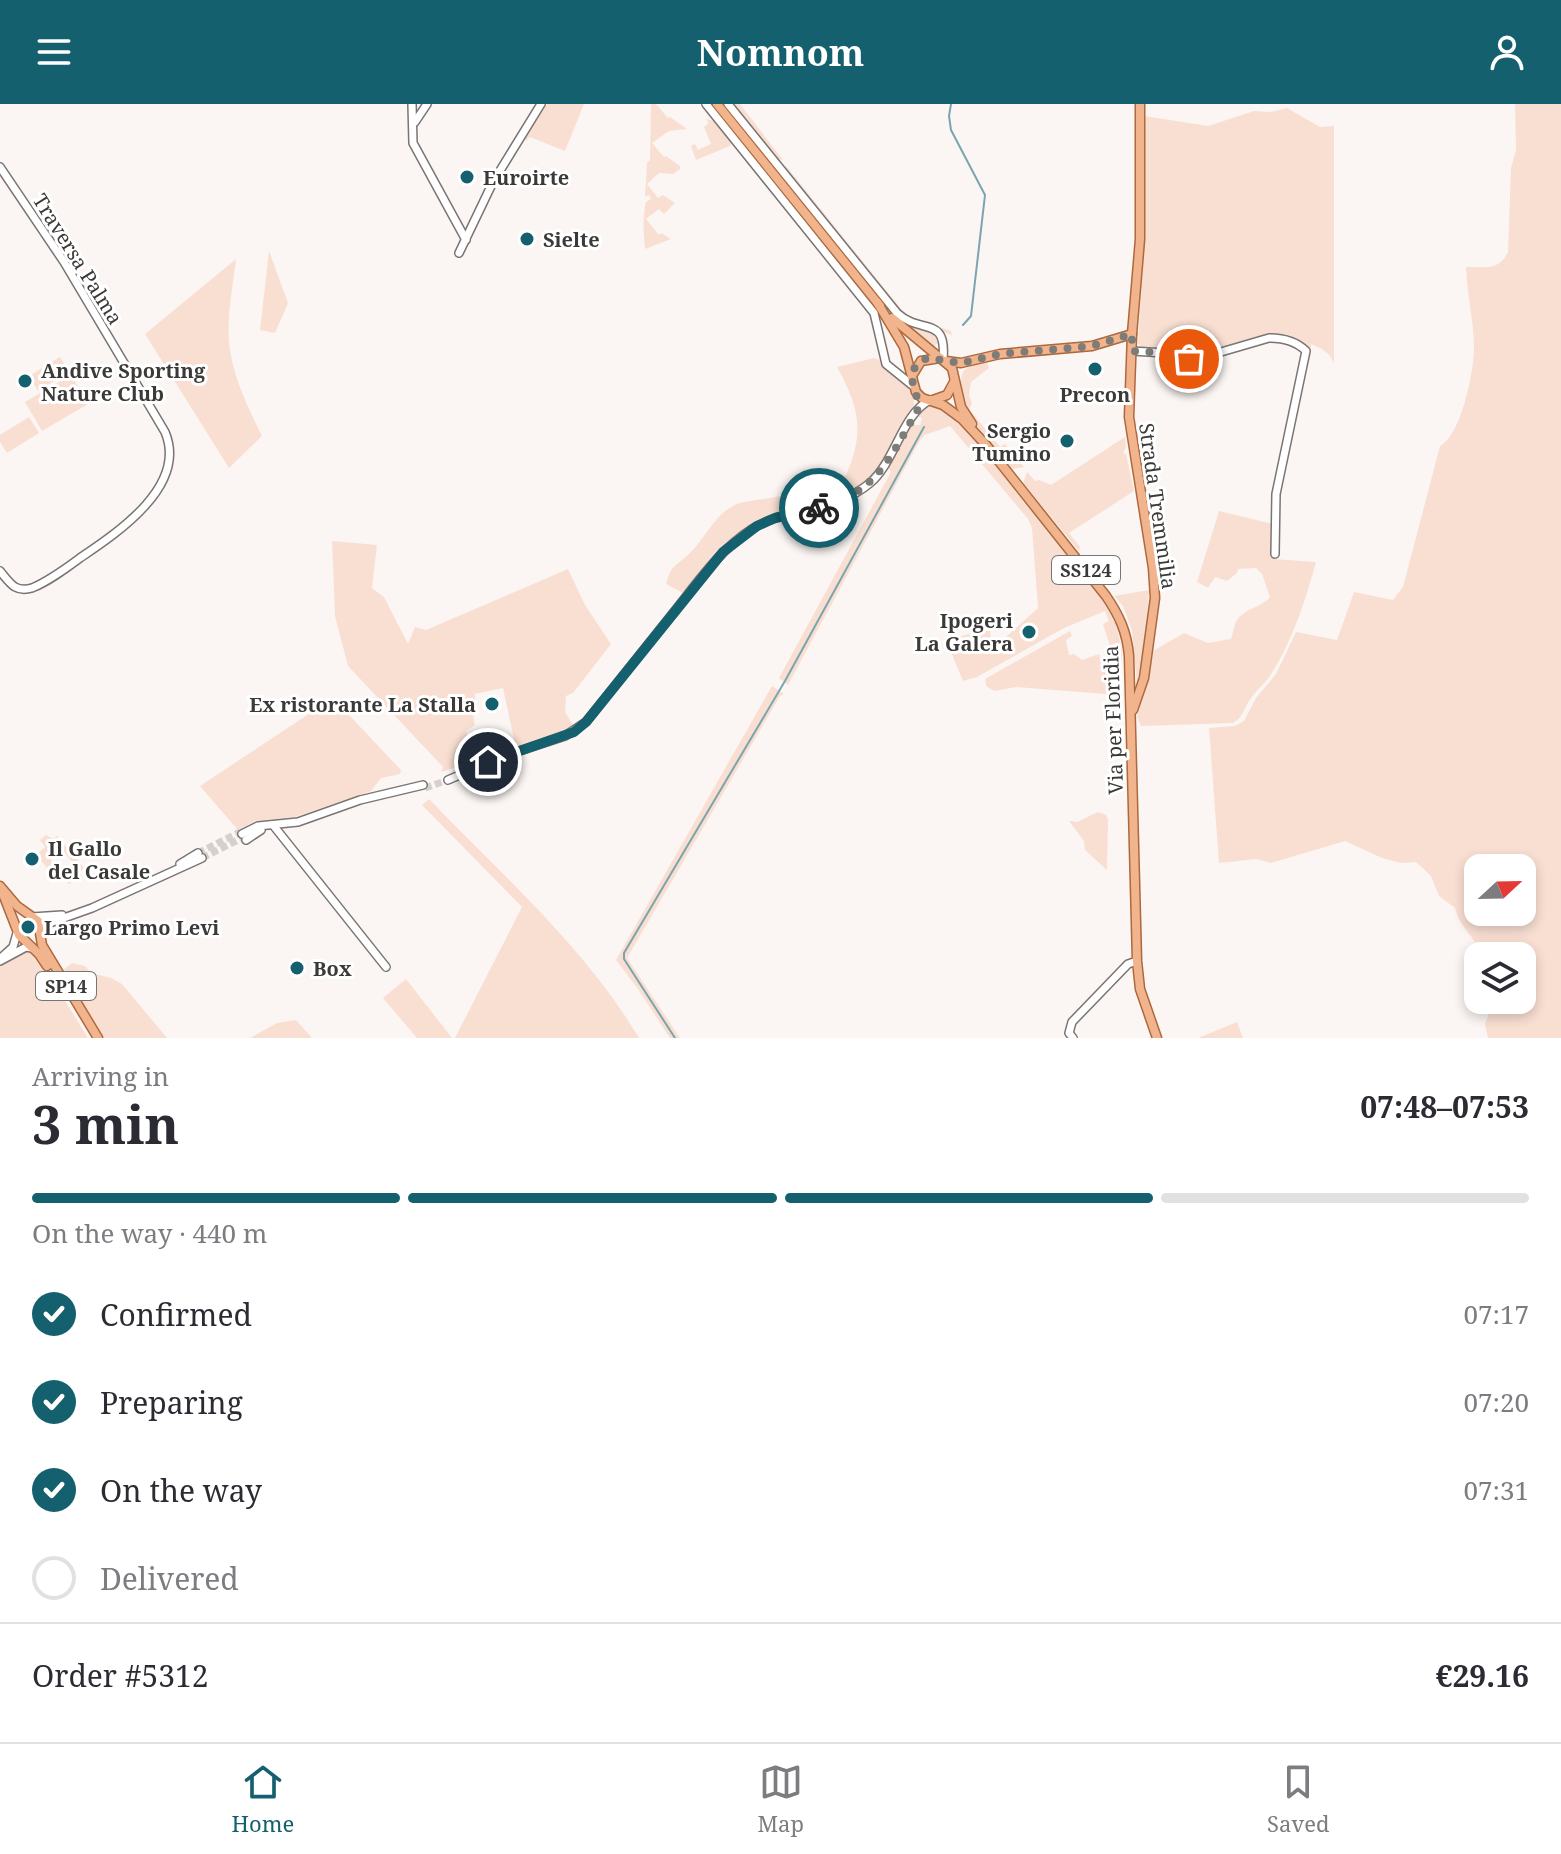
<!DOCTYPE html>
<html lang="en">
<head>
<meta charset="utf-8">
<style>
  body { margin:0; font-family:"Noto Serif",serif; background:#f2f2f3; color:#2b2b33; height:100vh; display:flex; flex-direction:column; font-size:30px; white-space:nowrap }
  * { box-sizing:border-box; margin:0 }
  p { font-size:26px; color:#7c7c81 }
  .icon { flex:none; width:44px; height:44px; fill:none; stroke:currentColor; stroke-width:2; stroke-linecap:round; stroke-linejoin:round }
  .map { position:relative; height:934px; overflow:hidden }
  .side { display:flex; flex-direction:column; background:#fff; flex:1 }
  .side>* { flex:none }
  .needle { width:52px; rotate:68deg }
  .controls { position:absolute; left:1464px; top:750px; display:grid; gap:16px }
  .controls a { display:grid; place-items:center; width:72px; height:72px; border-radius:16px; background:#fff; box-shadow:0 4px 12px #0003; font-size:40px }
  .pin { position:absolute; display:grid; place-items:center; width:68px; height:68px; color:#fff; margin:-34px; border:4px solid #fff; border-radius:50%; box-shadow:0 2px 8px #0007 }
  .courier { position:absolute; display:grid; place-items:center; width:80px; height:80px; margin:-40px; border:6px solid #15606e; border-radius:50%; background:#fff; color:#222; box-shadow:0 2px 10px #0007 }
  .summary em { font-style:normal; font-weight:700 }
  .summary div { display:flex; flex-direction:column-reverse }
  .summary { display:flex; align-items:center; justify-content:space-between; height:136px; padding:0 32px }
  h1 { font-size:52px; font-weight:700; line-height:60px }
  .bar { display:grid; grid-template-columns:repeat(4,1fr); gap:12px 8px; align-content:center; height:96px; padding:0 32px }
  .bar i { height:10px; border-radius:6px; background:#e1e1e2 }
  .bar .on { background:#15606e }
  .bar p { grid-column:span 4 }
  .line { display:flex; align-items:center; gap:20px; padding:0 32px; border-top:2px solid #e1e1e2 }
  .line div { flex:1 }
  ol { padding:0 32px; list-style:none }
  li { display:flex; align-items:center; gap:24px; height:88px }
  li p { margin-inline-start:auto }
  li .icon { padding:8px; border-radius:50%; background:#15606e; color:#fff; stroke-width:4 }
  li:last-child { color:#7c7c81 }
  li i { width:44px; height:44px; border:4px solid #e1e1e2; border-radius:50% }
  header { display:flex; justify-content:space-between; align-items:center; height:104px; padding:0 32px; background:#15606e; color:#fff; font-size:36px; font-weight:700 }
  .tabs { display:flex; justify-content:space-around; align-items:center; height:112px; border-top:2px solid #e1e1e2; background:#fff; font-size:22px; color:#7c7c81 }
  .tabs a { display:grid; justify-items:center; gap:4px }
  .tabs .on { color:#15606e }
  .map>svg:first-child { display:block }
</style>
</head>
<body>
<header><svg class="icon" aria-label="menu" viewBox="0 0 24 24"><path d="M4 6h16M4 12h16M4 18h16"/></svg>Nomnom<svg class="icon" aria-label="person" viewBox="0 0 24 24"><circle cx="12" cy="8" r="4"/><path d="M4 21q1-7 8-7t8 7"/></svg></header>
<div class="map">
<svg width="1561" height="934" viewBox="0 0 1561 934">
  <rect width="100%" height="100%" fill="#fbf6f3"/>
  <g fill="#f9dfd2" fill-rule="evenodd">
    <polygon points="547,0 584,0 565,47 530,33 526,37 524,33"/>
    <path d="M651,0H656L668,14L670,13L687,25L669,27L652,39L664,53L666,52L680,62V65L673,70L659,69L647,80L658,94L663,91L675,99L664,110L659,105L646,115L659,131L661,129L671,135L645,145C644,130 642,115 646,98L651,95L649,91L645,93L647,59L650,56Z"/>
    <polygon points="733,0 740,0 783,56 775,55"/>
    <path d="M1515,0H1561V934H1488L1485,920L1490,907L1489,896H1522V852H1481C1475,831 1460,825 1455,804L1439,792L1431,772L1416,758L1401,759L1382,754L1345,737L1271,759L1257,755L1219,759L1209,624L1235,622L1244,617L1256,594L1276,570L1296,528L1337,536L1354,488L1393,496L1403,483L1440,342C1461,332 1474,267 1474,244C1474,218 1467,191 1466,163C1485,163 1499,167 1508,148L1511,64L1516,46ZM1478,764H1522V808H1478Z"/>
    <path d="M1287,4L1320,23L1334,22V260C1330,248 1322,245 1311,240L1310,247L1303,239L1278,230L1229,241L1198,253L1141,243L1138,239L1143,160L1144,12L1208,22L1254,7L1271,8Z"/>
    <polygon points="707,15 715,17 731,37 730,42 696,56 691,42 695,40 698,46 711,40 704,23 708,20"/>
    <polygon points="786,62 906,211 951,227 952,231 904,213 785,66"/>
    <polygon points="269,147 288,199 275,229 260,226"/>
    <path d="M236,155C233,181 227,210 229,237C232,272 247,301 262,332L229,364L145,230Z"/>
    <polygon points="903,219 938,230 938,239 933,243"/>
    <polygon points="60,253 69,268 38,287 29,272"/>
    <path d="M874,254L882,257C889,274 913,278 914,299C914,310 903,323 898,332C869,382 855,392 799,405C784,409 767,412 752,420C724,436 704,464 683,489L666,480C671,461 676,462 689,450C707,433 714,409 739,399L823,385L846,371C865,328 859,303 837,263Z"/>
    <path d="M986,256L989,264L971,278L969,291L972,299L969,305L1000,343L1005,340L1024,363L1012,365C992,339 947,301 964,266L977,258Z"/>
    <polygon points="71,271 88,300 42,327 25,298"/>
    <polygon points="927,302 943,304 961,317 1106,501 1116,521 1122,545 1122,585 1114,575 1114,555 1103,520 1109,517 1105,507 1064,524 977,573 963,577 948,541 951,535 983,526 990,527 991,537 995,543 1038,504 1032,424 1028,415 950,322 925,331 920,336 788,581 779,574 891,368 888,363 912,321 920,321 922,314 917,312"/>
    <polygon points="29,313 39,329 7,349 0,338 0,331"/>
    <polygon points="1125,333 1126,343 1123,349 1126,350 1134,387 1069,429 1080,443 1079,447 1023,379 1027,368 1035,377 1039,376 1051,381"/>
    <path d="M1219,407L1273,420L1271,448L1273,455L1316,458C1306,495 1292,538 1271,570C1266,579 1257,585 1251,594C1244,603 1244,613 1233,619L1141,622L1137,613L1149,575L1153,547L1184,529L1208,539L1231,535C1233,529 1234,521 1237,516C1245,504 1261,504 1270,493L1262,470L1256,464L1238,465L1237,469L1227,477L1215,473L1208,484L1197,478Z"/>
    <polygon points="332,437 377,441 372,484 384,493 408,540 415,523 426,526 568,465 585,501 611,540 573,589 566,592 565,608 575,624 516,644 503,584 475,590 476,599 471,601 475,621 466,627 475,657 441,668 443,663 348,562 335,512"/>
    <polygon points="1149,486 1146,532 1137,581 1132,526 1123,502 1114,492"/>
    <polygon points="1070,527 1072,532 1066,536 1069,551 1074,550 1082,556 1099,550 1103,566 1109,565 1117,591 1016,583 994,587 986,582 985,575"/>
    <polygon points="772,582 784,590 780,592 627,854 680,934 670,934 638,885 616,856"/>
    <polygon points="333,594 401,666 400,670 381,674 371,687 295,713 255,717 238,726 200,682"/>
    <path d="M429,695C502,771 585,843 639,934H455L522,803L422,701Z"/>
    <polygon points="1098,708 1106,711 1108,716 1107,766 1085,746 1084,737 1069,717 1077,718"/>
    <polygon points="46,731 53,735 57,732 84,764 80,767 53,735 58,744 48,753 62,769 73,761 83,773 80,774 78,770 71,774 72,778 69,780 61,772 57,775 36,751 45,743 40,736"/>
    <polygon points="30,846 37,851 88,934 0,934 0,862"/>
    <polygon points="72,859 85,862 91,869 111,874 122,880 167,934 104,934 62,867"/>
    <polygon points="406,875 452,934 417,934 383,894"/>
    <polygon points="296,916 312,934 250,934 277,919"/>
    <polygon points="1237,918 1243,934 1198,934"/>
  </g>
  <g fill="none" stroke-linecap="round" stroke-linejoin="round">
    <g stroke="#7aa5af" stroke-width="2">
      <polyline points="951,0 949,12 951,26 985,91 971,212 963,221"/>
      <polyline points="675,934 624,855 624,849 785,577 924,323"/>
    </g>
    <g stroke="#d5d0ce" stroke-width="7" stroke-dasharray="7 3.5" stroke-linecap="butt">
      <polyline points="425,684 448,676"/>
      <polyline points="198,749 240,728"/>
      <polyline points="202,754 244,733"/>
    </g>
    <g stroke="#7a7573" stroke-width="10">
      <g id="minor">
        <polyline points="412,0 413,39 466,136"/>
        <polyline points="706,0 874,209 886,260 912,281"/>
        <path d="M728,0L897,209C921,231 947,211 943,255"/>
        <polyline points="415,18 427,0"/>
        <path d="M0,63L64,158L165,328C188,382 117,429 80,454C65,465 49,477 32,484C15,489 10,479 0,467"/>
        <polyline points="459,149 493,78 541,0"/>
        <path d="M1132,247L1165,249L1197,255L1269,234C1282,234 1296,237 1306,247L1276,390L1275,450"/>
        <path d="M448,676L501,653L565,632L586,618C616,580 647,542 677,504C700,475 721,445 752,425C789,402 836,408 870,379C895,358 902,310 930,296"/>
        <polyline points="273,721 386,863"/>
        <polyline points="242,730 258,722 298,718 360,696 423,681"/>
        <polyline points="246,736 261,726"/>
        <polyline points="180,760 198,749"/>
        <polyline points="32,813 62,811"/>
        <polyline points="39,827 47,820 92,804 202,754"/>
        <polyline points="2,853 13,843 17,829"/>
        <polyline points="0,857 26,843 32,844"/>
        <polyline points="1073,934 1069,929 1072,918 1128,860 1137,857"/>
      </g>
    </g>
    <g stroke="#ad693d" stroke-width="11">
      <g id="major">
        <polyline points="717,0 880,202"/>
        <path d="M877,198L904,243L916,288L922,294L943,301L962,315L986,341L1106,492C1119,511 1127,528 1129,552L1137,857L1140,885L1157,934"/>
        <polyline points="892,214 952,264 961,303 972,320"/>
        <polyline points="946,257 961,259 1000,250 1092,242 1132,230"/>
        <polyline points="912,272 921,257 940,254"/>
        <polyline points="933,296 947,291 954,278"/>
        <polyline points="1133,606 1144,574 1155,494 1153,464 1129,313 1132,230 1140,135 1140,0"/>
        <polyline points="0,782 17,802 38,817 42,841 98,934"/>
        <polyline points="3,790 19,831 39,850 47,862"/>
      </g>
    </g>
    <use href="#minor" stroke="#fff" stroke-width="7"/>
    <use href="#major" stroke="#f2b48c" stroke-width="8"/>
  </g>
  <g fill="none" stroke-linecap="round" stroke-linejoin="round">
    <path stroke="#7e7c79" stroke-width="8" stroke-dasharray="0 14.4" d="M819,404C877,389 891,352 918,305C919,283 899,269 927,254L961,259L1000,250L1092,242L1132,230V247L1165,249L1189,255"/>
    <polyline stroke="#15606e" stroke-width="10" points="488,658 574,628 586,618 723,448 757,422 775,414 819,404"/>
  </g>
  <g fill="#15606e" stroke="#fff" stroke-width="3">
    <circle cx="467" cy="73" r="8"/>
    <circle cx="527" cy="135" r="8"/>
    <circle cx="1095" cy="265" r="8"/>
    <circle cx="25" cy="277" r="8"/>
    <circle cx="1067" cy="337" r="8"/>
    <circle cx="1029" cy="528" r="8"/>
    <circle cx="492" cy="600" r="8"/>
    <circle cx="32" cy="755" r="8"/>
    <circle cx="28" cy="823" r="8"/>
    <circle cx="297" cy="864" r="8"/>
  </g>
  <g text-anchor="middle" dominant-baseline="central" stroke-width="6" stroke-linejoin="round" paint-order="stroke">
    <g fill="#fff" stroke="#767574" stroke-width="2">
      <rect x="1052" y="452" width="68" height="28" rx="6"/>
      <rect x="36" y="868" width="60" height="28" rx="6"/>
    </g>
    <g font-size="18" font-weight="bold" fill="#3b3a38">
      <text x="1086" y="466">SS124</text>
      <text x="66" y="882">SP14</text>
    </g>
    <g font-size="20" font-weight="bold" fill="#3b3a38" stroke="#fff" text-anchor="start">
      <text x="483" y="73">Euroirte</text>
      <text x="543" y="135">Sielte</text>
      <text x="41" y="266">Andive Sporting<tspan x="41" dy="23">Nature Club</tspan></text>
      <text x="1095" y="290" text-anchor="middle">Precon</text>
      <text x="1051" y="326" text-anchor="end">Sergio<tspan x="1051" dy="23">Tumino</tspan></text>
      <text x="1013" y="516" text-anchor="end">Ipogeri<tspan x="1013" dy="23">La Galera</tspan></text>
      <text x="476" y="600" text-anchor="end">Ex ristorante La Stalla</text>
      <text x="48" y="744">Il Gallo<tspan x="48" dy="23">del Casale</tspan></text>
      <text x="44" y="823">Largo Primo Levi</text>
      <text x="313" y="864">Box</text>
    </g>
    <g font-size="20" fill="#3b3a38" stroke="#fff">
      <text transform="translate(78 155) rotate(58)">Traversa Palma</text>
      <text transform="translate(1158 402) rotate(82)">Strada Tremmilia</text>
      <text transform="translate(1113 616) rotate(-92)">Via per Floridia</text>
    </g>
  </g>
</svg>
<div class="controls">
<a><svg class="needle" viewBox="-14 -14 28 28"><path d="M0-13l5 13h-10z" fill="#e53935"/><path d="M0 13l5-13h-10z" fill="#7c7c81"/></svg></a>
<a><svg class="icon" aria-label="layers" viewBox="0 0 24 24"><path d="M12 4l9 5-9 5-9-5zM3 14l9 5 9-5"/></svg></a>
</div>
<div class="pin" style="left:1189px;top:255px;background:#ea580c"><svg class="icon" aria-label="bag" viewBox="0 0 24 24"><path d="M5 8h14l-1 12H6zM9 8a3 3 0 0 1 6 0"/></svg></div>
<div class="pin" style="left:488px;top:658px;background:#1f2937"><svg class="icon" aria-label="home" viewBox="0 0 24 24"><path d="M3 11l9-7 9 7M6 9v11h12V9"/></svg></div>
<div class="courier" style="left:819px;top:404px"><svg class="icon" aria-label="bike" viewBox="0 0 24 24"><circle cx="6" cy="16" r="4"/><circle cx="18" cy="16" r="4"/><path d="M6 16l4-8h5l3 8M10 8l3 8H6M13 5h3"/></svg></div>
</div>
<section class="side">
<div class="summary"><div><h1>3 min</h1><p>Arriving in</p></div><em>07:48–07:53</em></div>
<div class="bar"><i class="on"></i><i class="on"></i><i class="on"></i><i></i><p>On the way · 440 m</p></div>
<ol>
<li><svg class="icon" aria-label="check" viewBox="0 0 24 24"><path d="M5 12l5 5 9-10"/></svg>Confirmed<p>07:17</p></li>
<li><svg class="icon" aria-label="check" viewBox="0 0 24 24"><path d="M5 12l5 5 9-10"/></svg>Preparing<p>07:20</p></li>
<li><svg class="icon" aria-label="check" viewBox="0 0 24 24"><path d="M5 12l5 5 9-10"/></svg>On the way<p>07:31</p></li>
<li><i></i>Delivered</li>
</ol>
<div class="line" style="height:104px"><div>Order #5312</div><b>€29.16</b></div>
</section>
<nav class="tabs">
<a class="on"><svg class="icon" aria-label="home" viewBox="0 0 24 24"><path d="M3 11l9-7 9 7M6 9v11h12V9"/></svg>Home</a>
<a><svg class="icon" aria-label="map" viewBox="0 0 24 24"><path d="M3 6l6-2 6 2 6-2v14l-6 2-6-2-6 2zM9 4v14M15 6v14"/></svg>Map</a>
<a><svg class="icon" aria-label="saved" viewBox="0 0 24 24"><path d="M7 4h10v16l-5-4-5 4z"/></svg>Saved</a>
</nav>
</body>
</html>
